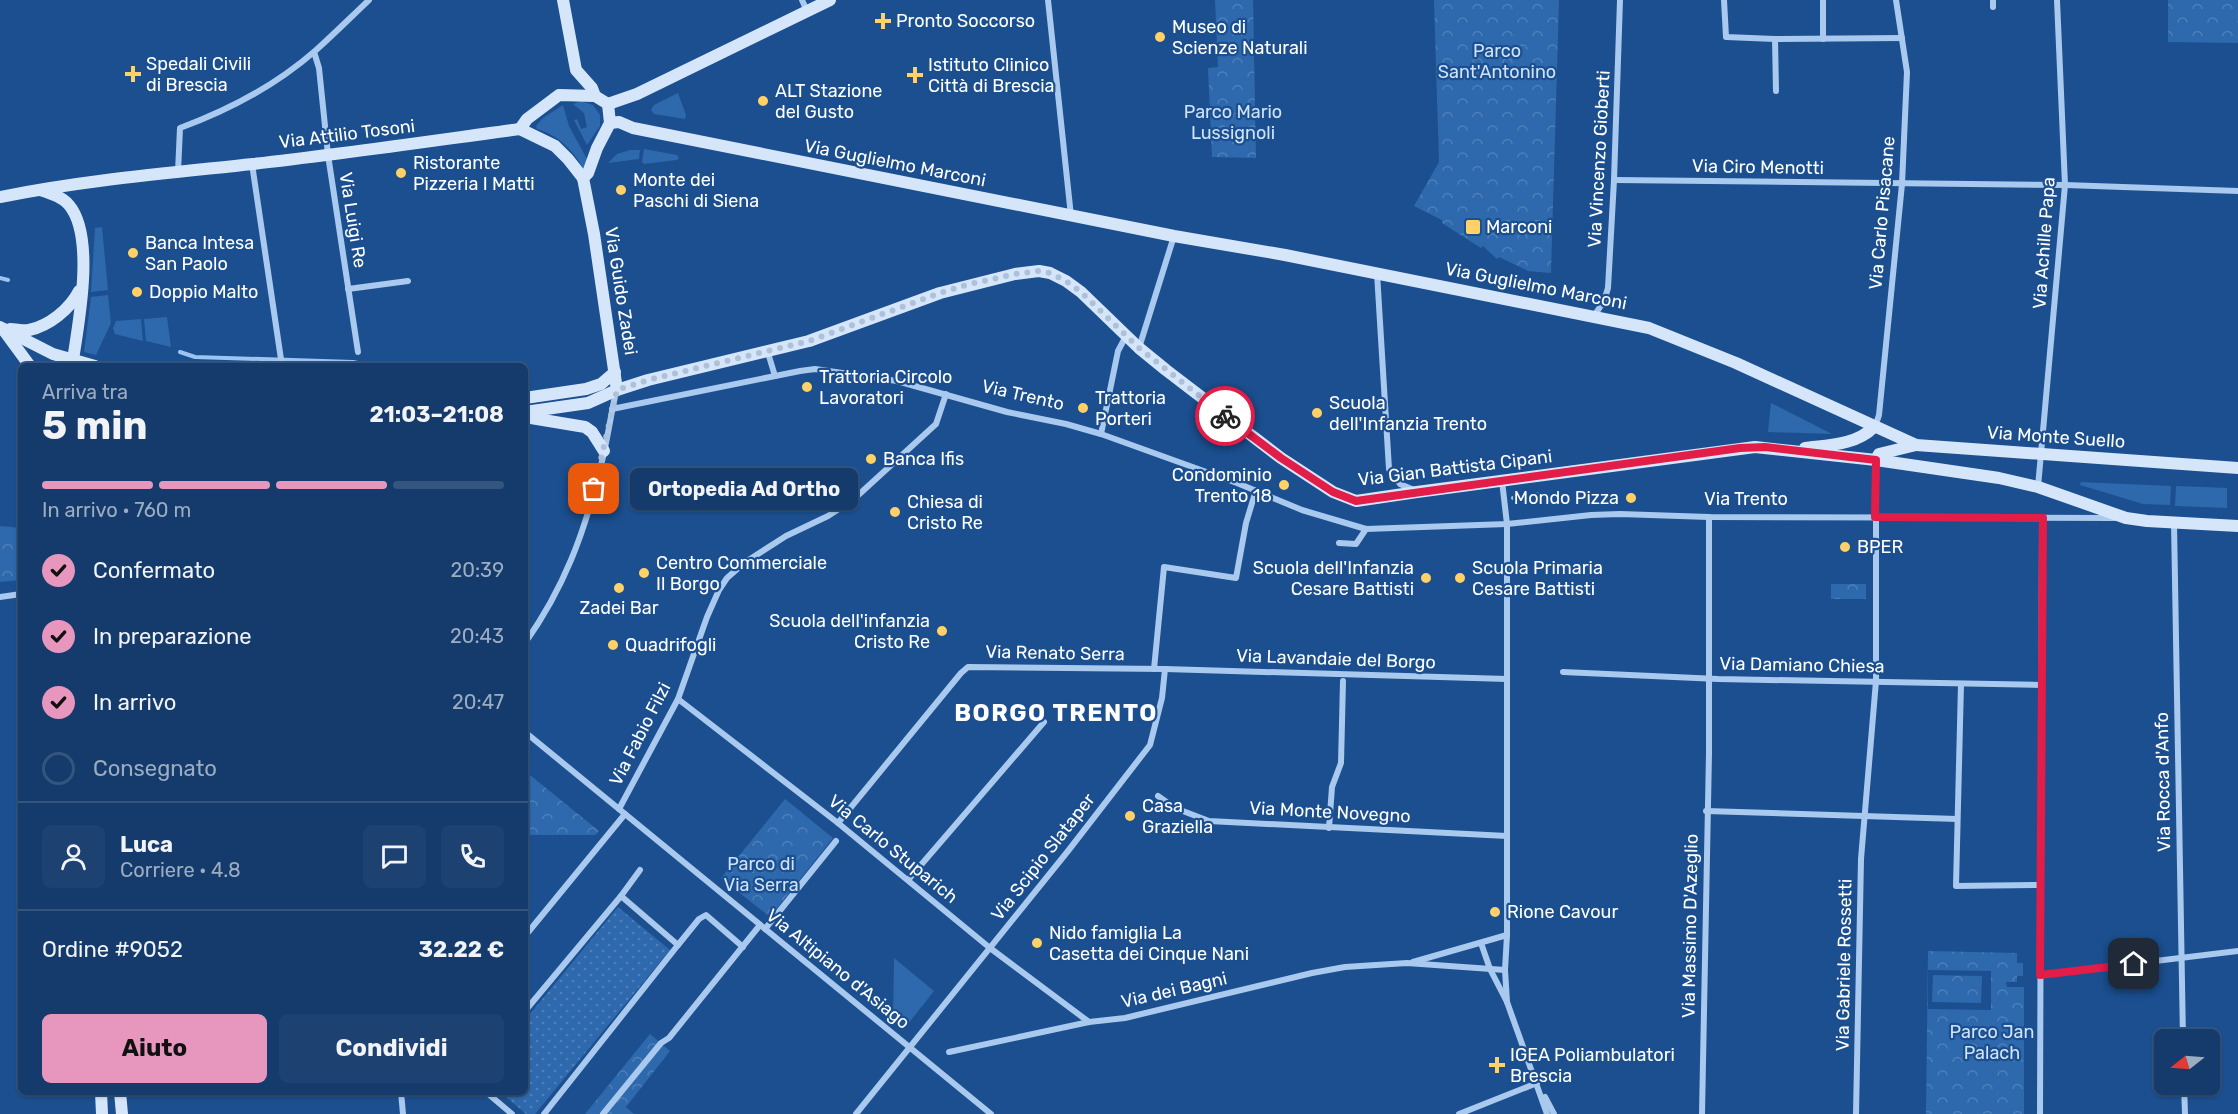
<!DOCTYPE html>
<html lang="it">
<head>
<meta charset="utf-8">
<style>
  body { margin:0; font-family:Rubik,sans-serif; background:#1d4271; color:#f1f3f6; height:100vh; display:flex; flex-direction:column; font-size:22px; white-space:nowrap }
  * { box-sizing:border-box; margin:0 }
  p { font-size:20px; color:#9dadc1 }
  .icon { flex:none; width:33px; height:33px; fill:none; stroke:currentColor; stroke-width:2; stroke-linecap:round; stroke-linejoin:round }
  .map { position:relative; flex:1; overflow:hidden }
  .details { position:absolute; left:18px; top:363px; width:510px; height:732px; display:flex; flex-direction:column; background:#143b6b; border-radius:9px; box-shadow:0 2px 4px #0004,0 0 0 2px #33557e }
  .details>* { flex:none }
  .needle { width:39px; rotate:253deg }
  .tools { position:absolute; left:2154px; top:1029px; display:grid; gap:12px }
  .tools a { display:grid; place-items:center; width:66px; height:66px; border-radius:9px; background:#143b6b; box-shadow:0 2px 4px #0004,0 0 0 2px #33557e; font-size:30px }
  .pin { position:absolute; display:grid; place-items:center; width:51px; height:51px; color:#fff; margin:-26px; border-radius:12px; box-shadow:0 3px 9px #0006 }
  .courier { position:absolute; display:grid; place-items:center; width:60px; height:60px; margin:-30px; border:4px solid #e11d48; border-radius:50%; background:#fff; color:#222; box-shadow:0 2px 8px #0007 }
  .bubble { position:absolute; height:42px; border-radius:9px; background:#143b6b; box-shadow:0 2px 4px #0004,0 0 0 2px #33557e; font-size:20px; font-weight:700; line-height:42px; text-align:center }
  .headline em { font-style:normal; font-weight:700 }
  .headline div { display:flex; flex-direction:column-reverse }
  .headline { display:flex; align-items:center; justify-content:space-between; height:102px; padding:0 24px }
  h1 { font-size:39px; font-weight:700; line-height:45px }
  .bar { display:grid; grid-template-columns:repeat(4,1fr); gap:9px 6px; align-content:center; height:72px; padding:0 24px }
  .bar i { height:8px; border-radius:4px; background:#33557e }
  .bar .on { background:#e797bd }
  .bar p { grid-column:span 4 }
  .line { display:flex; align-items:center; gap:15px; padding:0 24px; border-top:2px solid #33557e }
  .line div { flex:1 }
  .round { display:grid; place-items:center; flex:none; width:63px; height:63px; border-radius:9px; background:#1d4271 }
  ol { padding:0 24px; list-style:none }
  li { display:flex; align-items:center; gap:18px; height:66px }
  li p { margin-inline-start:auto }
  li .icon { padding:6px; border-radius:50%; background:#e797bd; color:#111; stroke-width:4 }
  li:last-child { color:#9dadc1 }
  li i { width:33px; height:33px; border:3px solid #33557e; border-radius:50% }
  .button { display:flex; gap:12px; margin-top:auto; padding:12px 24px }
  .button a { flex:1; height:69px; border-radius:9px; background:#e797bd; color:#111; font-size:24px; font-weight:700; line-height:69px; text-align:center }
  .button a+a { background:#1d4271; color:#f1f3f6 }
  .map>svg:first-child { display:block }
</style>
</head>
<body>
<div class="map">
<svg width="2238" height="1114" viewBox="0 0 2238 1114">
  <defs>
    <pattern id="park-crowns" width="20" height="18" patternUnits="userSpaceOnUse" patternTransform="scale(1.5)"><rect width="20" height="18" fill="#2e69ad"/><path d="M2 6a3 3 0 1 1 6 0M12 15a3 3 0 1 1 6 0" fill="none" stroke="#4d80b9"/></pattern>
    <pattern id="garden-dots" width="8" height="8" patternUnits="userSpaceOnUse" patternTransform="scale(1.5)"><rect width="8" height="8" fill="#2e69ad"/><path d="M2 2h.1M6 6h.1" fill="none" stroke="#4d80b9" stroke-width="1.8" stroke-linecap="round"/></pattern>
  </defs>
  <rect width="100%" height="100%" fill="#1b4f8f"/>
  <g fill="#2e69ad">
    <polygon points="678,93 686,115 685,119 654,114 651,110 654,105"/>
    <polygon points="581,101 593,105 600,115 600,126 587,145 574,120 577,119 581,129 587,127 584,113 573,104"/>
    <path d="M563,105L569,126L588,161L585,172C575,152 559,135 537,129L536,126L543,118Z"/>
    <polygon points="644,149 677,155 679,158 677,160 644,164 642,162"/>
    <polygon points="630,150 640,150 639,159 608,163 617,154"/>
    <polygon points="102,227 108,290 91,292 95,228"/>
    <polygon points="108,295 111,323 96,355 84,352 91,297"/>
    <polygon points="167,317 171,347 146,341 144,319"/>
    <polygon points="141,319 143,341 115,334 113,328 116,321"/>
    <polygon points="1771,403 1832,434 1768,432"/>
    <polygon points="2081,482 2171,486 2170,505 2143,504 2080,485"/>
    <polygon points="2176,486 2227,488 2227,508 2175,506"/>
    <polygon points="894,958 934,991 904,1029 901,1030 893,1023"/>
  </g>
  <g fill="url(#park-crowns)" fill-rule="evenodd">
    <polygon points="1215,0 1253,0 1256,158 1212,157 1208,68 1218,67"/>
    <polygon points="1434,0 1559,0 1551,273 1528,271 1499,257 1497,259 1483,246 1481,248 1442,223 1442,220 1414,206 1439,162"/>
    <polygon points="2168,0 2238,0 2238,43 2168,42"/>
    <polygon points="0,526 21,528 21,580 0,582"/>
    <rect x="1831" y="584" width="35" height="15"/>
    <polygon points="525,771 599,831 595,835 525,835"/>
    <polygon points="785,799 833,838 770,917 721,878"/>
    <path d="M1928,951L2017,953V963H2023V976H2017V982H2006L2007,987H2024V1114H1926ZM1928,970L1991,971V1010L1928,1009Z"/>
    <polygon points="1933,975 1982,976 1981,1003 1932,1002"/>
    <polygon points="650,1034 670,1051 626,1107 634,1114 585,1114"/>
  </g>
  <polygon fill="url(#garden-dots)" points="618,907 670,950 535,1114 526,1114 500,1092 525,1092 525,1020"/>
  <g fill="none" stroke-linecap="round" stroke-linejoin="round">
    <g stroke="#9cc4f0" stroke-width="4">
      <polyline points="0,278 8,280"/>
      <polyline points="180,352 195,357 353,362 371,366"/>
      <polyline points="1513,498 1542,494"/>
    </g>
    <g stroke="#a9c9ee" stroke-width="6">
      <polyline points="802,0 807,11"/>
      <polyline points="1048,0 1071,216"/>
      <polyline points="1724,0 1726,37 1775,39 1902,38"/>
      <polyline points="1823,0 1823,39"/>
      <polyline points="1993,0 1993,7"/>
      <polyline points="1775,39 1776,91"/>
      <polyline points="314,52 319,68 328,155 358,352"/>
      <polyline points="252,164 282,366"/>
      <path d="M178,172L180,128C229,110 276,85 315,51C334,34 351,17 369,0"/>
      <polyline points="1614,180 2065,185 2238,191"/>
      <polyline points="1377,273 1389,469 1400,484 1414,490"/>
      <polyline points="348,289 408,281"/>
      <polyline points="1594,316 1604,301 1608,288 1614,180 1620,0"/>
      <polyline points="1139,348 1174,236"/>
      <polyline points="768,353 775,376"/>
      <polyline points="612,409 800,371 815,369 897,381 1007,412 1066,424 1101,434 1237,483 1302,510 1366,529 1507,524 1591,515 1620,514 1709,517 2114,518"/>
      <polyline points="1875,427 1879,415 1902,184 1907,72 1896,0"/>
      <polyline points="1101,434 1118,351 1126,336"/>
      <polyline points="1502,481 1507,524 1507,935 1505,970 1507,1002"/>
      <polyline points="2038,487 2065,185 2057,0"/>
      <polyline points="2174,523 2183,1040"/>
      <polyline points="1339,543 1356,544 1366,529"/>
      <polyline points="0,597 21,594"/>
      <path d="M525,643C564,588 584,534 600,469C607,444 610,418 616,392"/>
      <polyline points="1154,669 1164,567 1236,578 1246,523 1256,490"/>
      <polyline points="1563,672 1718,679 2041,685"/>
      <polyline points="1961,684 1956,886 2040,885"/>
      <polyline points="678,699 838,823 990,948 1089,1022"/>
      <polyline points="525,732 991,1114"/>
      <polyline points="1158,796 1175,808 1209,821 1507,836"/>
      <polyline points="619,809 678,699 707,617 719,590 727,578 744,563 786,536 828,516 854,499 936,424 946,394"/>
      <polyline points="1706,811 1957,819"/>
      <polyline points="838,823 961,673 968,667 1165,669 1507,679"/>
      <polyline points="1329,828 1332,787 1341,763 1343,681"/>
      <polyline points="908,880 1044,722"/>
      <polyline points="621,896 640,870"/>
      <polyline points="765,929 836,841"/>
      <polyline points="525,936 625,814"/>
      <polyline points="1481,943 1490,969 1507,1002 1547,1114"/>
      <polyline points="678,945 699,919 706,915 743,947"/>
      <polyline points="1413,962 1507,935"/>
      <polyline points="2040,975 2238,951"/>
      <polyline points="525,1011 621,896 678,945 544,1114"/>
      <polyline points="949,1052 1089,1022 1125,1018 1312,973 1345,967 1407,963 1505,970"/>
      <polyline points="2184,1084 2185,1114"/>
      <polyline points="401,1092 403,1114"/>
      <polyline points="486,1092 512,1114"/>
      <polyline points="1545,1097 1554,1114"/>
      <polyline points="603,1114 661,1043 669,1038 760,925"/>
      <polyline points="856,1114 1068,851 1150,745 1162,698 1165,669"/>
      <polyline points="1459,1114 1537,1083"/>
      <polyline points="1702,1114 1709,753 1709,517"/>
      <polyline points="1856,1114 1861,859 1876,681 1876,460"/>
      <polyline points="2040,1114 2042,518"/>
    </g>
    <g stroke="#d6e6fa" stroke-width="12">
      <polyline points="563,0 576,70 592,88 595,96"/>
      <polyline points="608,104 637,94 830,0"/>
      <polyline points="610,123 619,122 633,128 1174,236 1285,255 1649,328 1736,363 1916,445 2238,468"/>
      <polyline points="520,129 527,119 559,95 595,96 608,104 610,123 597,148 588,173 583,178"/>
      <polyline points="520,129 555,146 568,159 583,178"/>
      <polyline points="583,178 594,234 617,390"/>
      <path d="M40,190C50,193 63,197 69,205C96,237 78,326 72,366"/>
      <path d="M0,197C84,180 169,173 253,164C343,154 431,141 520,129"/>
      <polyline points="0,327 53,354 95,366"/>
      <path d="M10,329C16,329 24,331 29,330C49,326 70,309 79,291"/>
      <polyline points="5,332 30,366"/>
      <polyline points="525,398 586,389 601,384 615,372"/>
      <polyline points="525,412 588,403 617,390 648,380 809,341 940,293 1015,274 1039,271 1050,273 1066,281 1081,292 1139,348 1166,370 1281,458 1333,492 1356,501 1417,492 1755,447 1876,460 1999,478 2038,487 2126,518 2147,521 2238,526"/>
      <polyline points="525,417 585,427 592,432 604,451"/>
      <path d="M1805,448C1829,445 1856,445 1874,427"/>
      <polyline points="1876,460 1879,454 1916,445"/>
      <polyline points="101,1092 102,1114"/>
      <polyline points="120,1092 122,1114"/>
    </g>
  </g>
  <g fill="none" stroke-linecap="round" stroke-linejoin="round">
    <polyline stroke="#afc1d8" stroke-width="6" stroke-dasharray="0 10.8" points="594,489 617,390 648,380 809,341 940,293 966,285 1015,274 1039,271 1050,273 1066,281 1081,292 1139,348 1225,416"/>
    <polyline stroke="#e11d48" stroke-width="8" points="1225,416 1281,458 1333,492 1356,501 1740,448 1765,447 1876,460 1875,517 2043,518 2040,975 2134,964"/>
  </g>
  <g fill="#ffd166" stroke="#1b4f8f" stroke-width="2">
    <path d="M880 12h6v6h6v6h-6v6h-6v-6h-6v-6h6z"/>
    <circle cx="1160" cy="37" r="6"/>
    <path d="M130 65h6v6h6v6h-6v6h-6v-6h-6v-6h6z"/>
    <path d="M912 66h6v6h6v6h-6v6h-6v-6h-6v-6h6z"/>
    <circle cx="763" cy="101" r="6"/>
    <circle cx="401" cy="173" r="6"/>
    <circle cx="621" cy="190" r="6"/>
    <rect x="1465" y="219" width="16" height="16" rx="3"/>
    <circle cx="133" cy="253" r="6"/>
    <circle cx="137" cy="292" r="6"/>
    <circle cx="807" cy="387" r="6"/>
    <circle cx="1083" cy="408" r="6"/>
    <circle cx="1317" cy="413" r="6"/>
    <circle cx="871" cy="459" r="6"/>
    <circle cx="1284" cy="485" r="6"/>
    <circle cx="1631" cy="498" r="6"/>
    <circle cx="895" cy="512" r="6"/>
    <circle cx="1845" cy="547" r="6"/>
    <circle cx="644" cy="573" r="6"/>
    <circle cx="1426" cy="578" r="6"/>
    <circle cx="1460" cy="578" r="6"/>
    <circle cx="619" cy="588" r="6"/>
    <circle cx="942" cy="631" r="6"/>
    <circle cx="613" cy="645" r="6"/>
    <circle cx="1130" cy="816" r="6"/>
    <circle cx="1495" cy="912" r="6"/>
    <circle cx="1037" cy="943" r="6"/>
    <path d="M1494 1056h6v6h6v6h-6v6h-6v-6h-6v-6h6z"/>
  </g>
  <g text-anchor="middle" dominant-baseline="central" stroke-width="4.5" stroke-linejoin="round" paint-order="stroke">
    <g font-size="18" fill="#fff" stroke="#1b4f8f" text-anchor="start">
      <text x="896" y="21">Pronto Soccorso</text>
      <text x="1172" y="27">Museo di<tspan x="1172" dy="21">Scienze Naturali</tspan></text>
      <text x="146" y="64">Spedali Civili<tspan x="146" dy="21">di Brescia</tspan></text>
      <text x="928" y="65">Istituto Clinico<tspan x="928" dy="21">Città di Brescia</tspan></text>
      <text x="775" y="91">ALT Stazione<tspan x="775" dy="21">del Gusto</tspan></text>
      <text x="413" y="163">Ristorante<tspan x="413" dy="21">Pizzeria I Matti</tspan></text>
      <text x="633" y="180">Monte dei<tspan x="633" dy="21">Paschi di Siena</tspan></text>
      <text x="1486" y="227">Marconi</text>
      <text x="145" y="243">Banca Intesa<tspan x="145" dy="21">San Paolo</tspan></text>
      <text x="149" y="292">Doppio Malto</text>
      <text x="819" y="377">Trattoria Circolo<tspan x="819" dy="21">Lavoratori</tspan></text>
      <text x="1095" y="398">Trattoria<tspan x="1095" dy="21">Porteri</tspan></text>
      <text x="1329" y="403">Scuola<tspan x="1329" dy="21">dell'Infanzia Trento</tspan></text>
      <text x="883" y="459">Banca Ifis</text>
      <text x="1272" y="475" text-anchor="end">Condominio<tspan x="1272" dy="21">Trento 18</tspan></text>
      <text x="1619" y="498" text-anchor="end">Mondo Pizza</text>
      <text x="907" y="502">Chiesa di<tspan x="907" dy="21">Cristo Re</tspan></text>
      <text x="1857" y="547">BPER</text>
      <text x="656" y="563">Centro Commerciale<tspan x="656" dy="21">Il Borgo</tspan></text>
      <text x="1414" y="568" text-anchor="end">Scuola dell'Infanzia<tspan x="1414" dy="21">Cesare Battisti</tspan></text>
      <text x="1472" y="568">Scuola Primaria<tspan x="1472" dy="21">Cesare Battisti</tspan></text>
      <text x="619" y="608" text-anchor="middle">Zadei Bar</text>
      <text x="930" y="621" text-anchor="end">Scuola dell'infanzia<tspan x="930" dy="21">Cristo Re</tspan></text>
      <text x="625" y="645">Quadrifogli</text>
      <text x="1142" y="806">Casa<tspan x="1142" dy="21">Graziella</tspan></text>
      <text x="1507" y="912">Rione Cavour</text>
      <text x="1049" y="933">Nido famiglia La<tspan x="1049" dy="21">Casetta dei Cinque Nani</tspan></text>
      <text x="1510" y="1055">IGEA Poliambulatori<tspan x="1510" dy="21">Brescia</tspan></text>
    </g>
    <g font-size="18" fill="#cfe3fa" stroke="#1b4f8f">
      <text x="1497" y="51">Parco<tspan x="1497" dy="21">Sant'Antonino</tspan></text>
      <text x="1233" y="112">Parco Mario<tspan x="1233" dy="21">Lussignoli</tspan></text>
      <text x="761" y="864">Parco di<tspan x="761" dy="21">Via Serra</tspan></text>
      <text x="1992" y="1032">Parco Jan<tspan x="1992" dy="21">Palach</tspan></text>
    </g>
    <g font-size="18" fill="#fff" stroke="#1b4f8f">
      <text transform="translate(347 134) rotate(-7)">Via Attilio Tosoni</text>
      <text transform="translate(1599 159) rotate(-87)">Via Vincenzo Gioberti</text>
      <text transform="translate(895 163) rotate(11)">Via Guglielmo Marconi</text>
      <text transform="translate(1758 167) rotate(1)">Via Ciro Menotti</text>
      <text transform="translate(1882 213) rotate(-85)">Via Carlo Pisacane</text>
      <text transform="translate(353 220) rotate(81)">Via Luigi Re</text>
      <text transform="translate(2044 243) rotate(-86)">Via Achille Papa</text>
      <text transform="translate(1536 286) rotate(11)">Via Guglielmo Marconi</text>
      <text transform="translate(621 291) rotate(81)">Via Guido Zadei</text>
      <text transform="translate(1023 395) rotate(13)">Via Trento</text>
      <text transform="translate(2056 437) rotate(4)">Via Monte Suello</text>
      <text transform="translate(1455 468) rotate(-7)">Via Gian Battista Cipani</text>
      <text x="1746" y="499">Via Trento</text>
      <text transform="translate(1055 653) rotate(1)">Via Renato Serra</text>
      <text transform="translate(1336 659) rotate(2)">Via Lavandaie del Borgo</text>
      <text transform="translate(1802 665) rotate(1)">Via Damiano Chiesa</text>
      <text transform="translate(640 734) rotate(-63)">Via Fabio Filzi</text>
      <text transform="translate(2163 782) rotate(-91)">Via Rocca d'Anfo</text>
      <text transform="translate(1330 812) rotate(3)">Via Monte Novegno</text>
      <text transform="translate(893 849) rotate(39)">Via Carlo Stuparich</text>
      <text transform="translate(1043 857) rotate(-52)">Via Scipio Slataper</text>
      <text transform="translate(1690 926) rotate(-89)">Via Massimo D'Azeglio</text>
      <text transform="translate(1844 965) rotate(-89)">Via Gabriele Rossetti</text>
      <text transform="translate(838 969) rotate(39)">Via Altipiano d'Asiago</text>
      <text transform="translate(1174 990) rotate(-13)">Via dei Bagni</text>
    </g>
    <g font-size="24" font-weight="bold" letter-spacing="1.5" fill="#fff" stroke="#1b4f8f">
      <text x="1056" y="713">BORGO TRENTO</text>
    </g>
  </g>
</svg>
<div class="tools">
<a><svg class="needle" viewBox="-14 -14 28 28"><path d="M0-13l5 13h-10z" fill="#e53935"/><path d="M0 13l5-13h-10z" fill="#9dadc1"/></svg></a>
</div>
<div class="pin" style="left:594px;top:489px;background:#ea580c"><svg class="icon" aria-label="bag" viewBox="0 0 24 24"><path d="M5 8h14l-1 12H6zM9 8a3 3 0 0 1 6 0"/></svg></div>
<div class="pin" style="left:2134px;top:964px;background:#1f2937"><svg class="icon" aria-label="home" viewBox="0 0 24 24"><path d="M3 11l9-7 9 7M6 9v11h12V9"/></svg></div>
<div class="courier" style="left:1225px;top:416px"><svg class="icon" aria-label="bike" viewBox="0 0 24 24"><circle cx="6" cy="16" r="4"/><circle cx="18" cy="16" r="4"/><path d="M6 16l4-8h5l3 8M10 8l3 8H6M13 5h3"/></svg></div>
<div class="bubble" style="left:630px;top:468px;width:228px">Ortopedia Ad Ortho</div>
<section class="details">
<div class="headline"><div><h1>5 min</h1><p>Arriva tra</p></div><em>21:03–21:08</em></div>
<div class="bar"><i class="on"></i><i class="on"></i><i class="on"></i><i></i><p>In arrivo · 760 m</p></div>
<ol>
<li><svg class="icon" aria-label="check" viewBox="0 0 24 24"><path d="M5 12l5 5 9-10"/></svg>Confermato<p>20:39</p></li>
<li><svg class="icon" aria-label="check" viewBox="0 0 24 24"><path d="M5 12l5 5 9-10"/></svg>In preparazione<p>20:43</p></li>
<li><svg class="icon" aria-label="check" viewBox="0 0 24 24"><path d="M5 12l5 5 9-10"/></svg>In arrivo<p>20:47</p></li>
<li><i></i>Consegnato</li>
</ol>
<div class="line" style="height:108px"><a class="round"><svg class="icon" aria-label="person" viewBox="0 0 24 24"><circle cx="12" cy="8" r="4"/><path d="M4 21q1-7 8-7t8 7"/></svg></a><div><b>Luca</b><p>Corriere · 4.8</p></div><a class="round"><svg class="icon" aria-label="chat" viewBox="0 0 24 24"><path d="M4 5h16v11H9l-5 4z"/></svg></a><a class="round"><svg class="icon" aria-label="phone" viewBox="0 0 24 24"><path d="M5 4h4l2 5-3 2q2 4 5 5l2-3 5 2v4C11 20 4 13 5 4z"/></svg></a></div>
<div class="line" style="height:78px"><div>Ordine #9052</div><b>32.22 €</b></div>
<div class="button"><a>Aiuto</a><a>Condividi</a></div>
</section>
</div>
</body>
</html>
